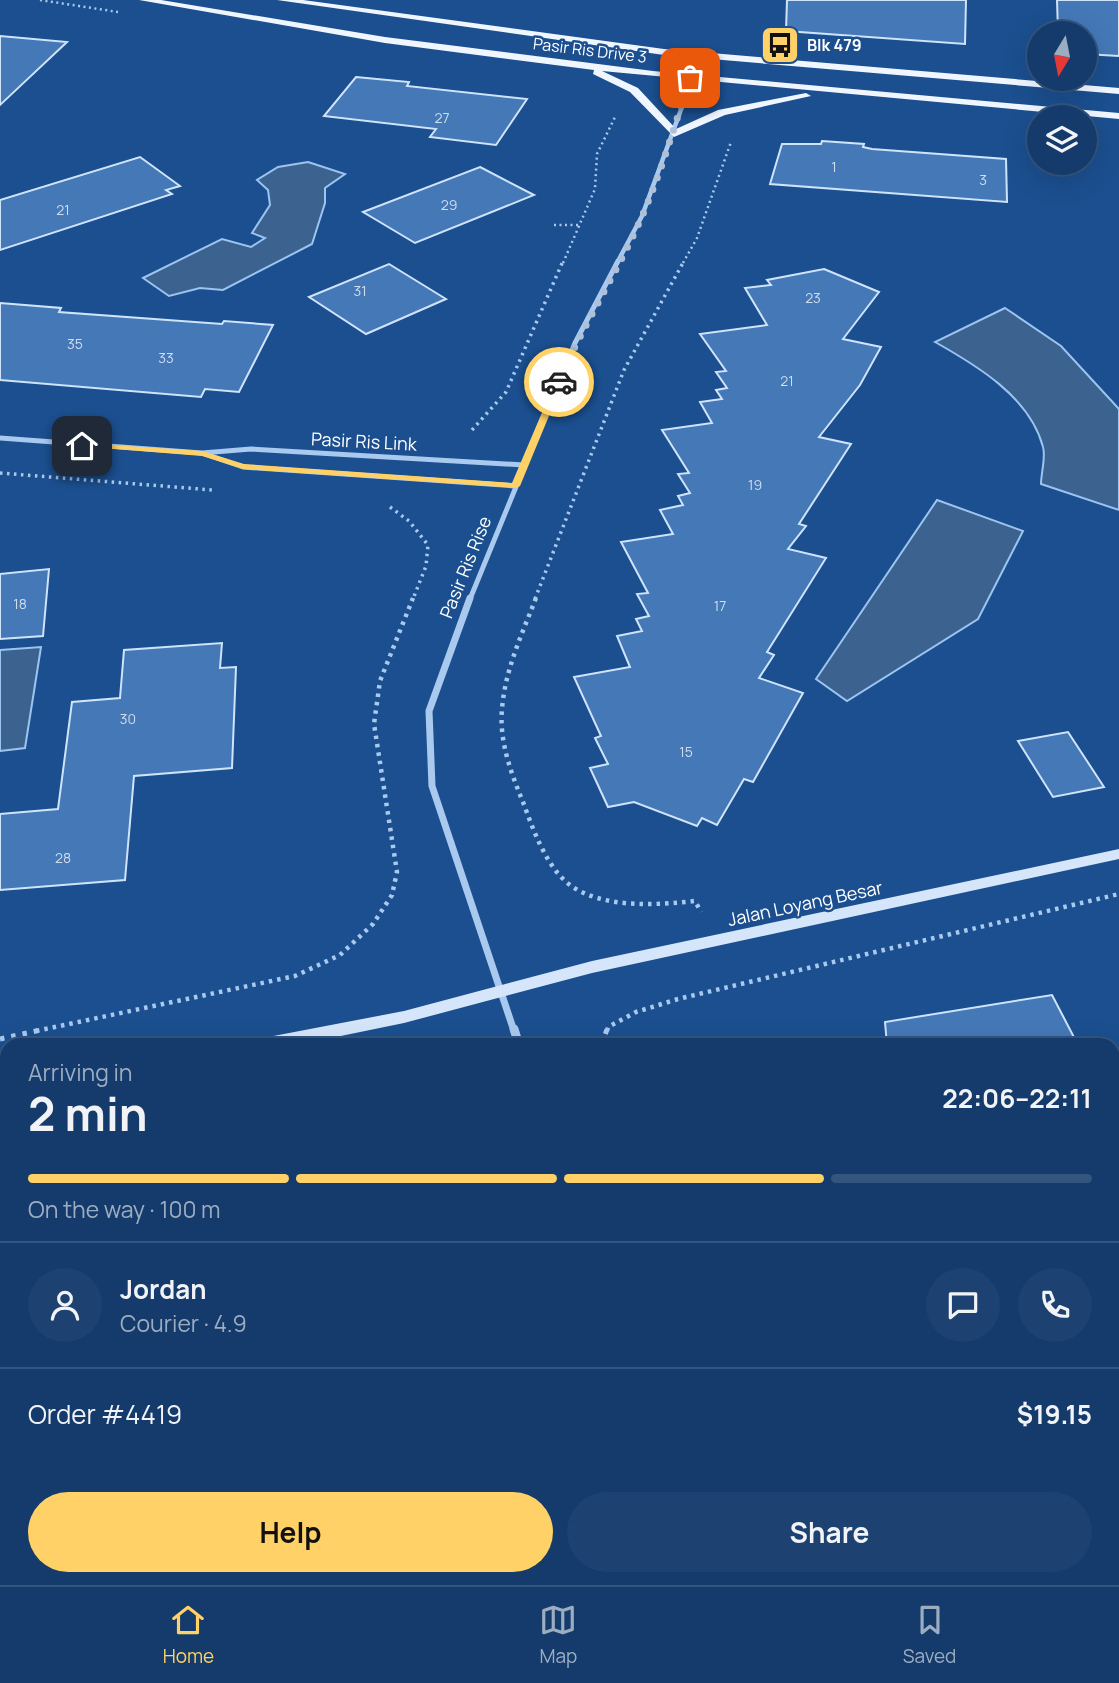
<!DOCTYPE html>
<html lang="en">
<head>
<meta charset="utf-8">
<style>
  body { margin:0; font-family:Manrope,sans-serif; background:#1d4271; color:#f1f3f6; height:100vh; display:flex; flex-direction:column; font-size:26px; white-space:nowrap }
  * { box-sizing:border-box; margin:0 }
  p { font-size:23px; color:#9dadc1 }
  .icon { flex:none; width:38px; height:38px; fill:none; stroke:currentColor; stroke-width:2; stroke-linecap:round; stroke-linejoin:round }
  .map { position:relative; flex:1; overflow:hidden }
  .details { position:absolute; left:0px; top:1038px; width:1120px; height:548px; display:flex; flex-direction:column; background:#143b6b; border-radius:21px 21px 0 0; box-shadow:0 7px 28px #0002,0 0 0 2px #33557e }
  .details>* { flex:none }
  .needle { width:46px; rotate:190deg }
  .controls { position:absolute; left:1027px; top:21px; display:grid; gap:14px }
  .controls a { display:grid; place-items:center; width:70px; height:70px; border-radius:50%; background:#143b6b; box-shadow:0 7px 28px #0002,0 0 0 2px #33557e; font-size:35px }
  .pin { position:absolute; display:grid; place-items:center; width:60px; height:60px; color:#fff; margin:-30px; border-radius:14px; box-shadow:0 4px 10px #0006 }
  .courier { position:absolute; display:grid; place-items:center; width:70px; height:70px; margin:-35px; border:5px solid #ffd166; border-radius:50%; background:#fff; color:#222; box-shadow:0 2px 9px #0007 }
  .summary em { font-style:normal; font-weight:700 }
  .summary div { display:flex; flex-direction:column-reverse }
  .summary { display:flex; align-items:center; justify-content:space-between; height:119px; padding:0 28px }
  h1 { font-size:46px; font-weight:700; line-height:52px }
  .bar { display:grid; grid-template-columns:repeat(4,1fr); gap:10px 7px; align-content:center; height:84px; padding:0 28px }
  .bar i { height:9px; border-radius:5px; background:#33557e }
  .bar .selected { background:#ffd166 }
  .bar p { grid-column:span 4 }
  .line { display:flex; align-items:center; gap:18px; padding:0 28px; border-top:2px solid #33557e }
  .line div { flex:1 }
  .round { display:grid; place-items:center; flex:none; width:74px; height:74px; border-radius:37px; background:#1d4271 }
  .cta { display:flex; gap:14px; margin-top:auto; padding:14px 28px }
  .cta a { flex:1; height:80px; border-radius:42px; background:#ffd166; color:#111; font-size:28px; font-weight:700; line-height:80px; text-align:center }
  .cta a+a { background:#1d4271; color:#f1f3f6 }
  .menu { display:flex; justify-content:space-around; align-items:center; height:98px; border-top:2px solid #33557e; background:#143b6b; font-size:19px; color:#9dadc1 }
  .menu a { display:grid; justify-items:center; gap:4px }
  .menu .selected { color:#ffd166 }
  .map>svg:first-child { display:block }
</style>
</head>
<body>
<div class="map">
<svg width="1119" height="1585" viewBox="0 0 1119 1585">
  <rect width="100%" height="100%" fill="#1b4f8f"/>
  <g fill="#3c6290" stroke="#9cc4f0" stroke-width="2">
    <polygon points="308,162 345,174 325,188 325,203 312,244 223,290 200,288 169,296 143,278 222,239 251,247 265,238 252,233 270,205 268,190 257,180 278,167"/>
    <path d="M1005,308L1061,346L1119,409V510L1041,484C1041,474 1046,456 1043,447C1030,397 976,365 935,342Z"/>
    <polygon points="937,500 1023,531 978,619 847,701 816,679"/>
    <polygon points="41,647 25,748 0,751 0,650"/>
  </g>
  <g fill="#4478b7" stroke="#cfe3fa" stroke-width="2">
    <polygon points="787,0 966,0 965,44 786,31"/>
    <polygon points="1057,0 1119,0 1119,56 1085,54 1085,33 1058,33"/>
    <polygon points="0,36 67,42 0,105"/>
    <polygon points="356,77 409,82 407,86 527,99 496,145 430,137 436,129 324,116"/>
    <polygon points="822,141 864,144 863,147 872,149 1006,159 1007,202 770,184 782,144 821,144"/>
    <polygon points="140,157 180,186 166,190 172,194 0,250 0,200"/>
    <polygon points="480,167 534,195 415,243 363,212"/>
    <polygon points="389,264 446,299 366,334 309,297"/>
    <polygon points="824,269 879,292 843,339 881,347 860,385 819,437 851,444 799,524 806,526 788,549 826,558 767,652 774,655 759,678 803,693 753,782 744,779 717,825 702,818 697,826 634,802 608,807 590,768 608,764 595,738 601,736 574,677 630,667 617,636 642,631 636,619 649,616 637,594 648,593 621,542 673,534 660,510 683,505 678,496 690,493 678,474 689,473 662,430 712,423 700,402 722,399 716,390 727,388 716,372 726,371 700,334 767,325 745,288 771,285 767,280"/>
    <polygon points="0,303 61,308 59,312 222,324 224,321 273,325 239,392 205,389 201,397 0,380"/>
    <polygon points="49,569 43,636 0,639 0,574"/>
    <polygon points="222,643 220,668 236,667 232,768 134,776 125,880 0,890 0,814 58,809 72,702 120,698 124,650"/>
    <polygon points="1068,732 1104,787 1053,797 1018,741"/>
    <polygon points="1052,995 1078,1045 887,1045 885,1022"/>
  </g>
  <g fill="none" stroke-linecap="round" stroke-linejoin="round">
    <g stroke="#a9c9ee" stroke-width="2.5" stroke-dasharray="2 3.5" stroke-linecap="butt">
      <polyline points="40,0 118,12"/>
      <polyline points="554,225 579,225"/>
      <polyline points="563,263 595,189 597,154 616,115"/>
      <polyline points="683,263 697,238 731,142"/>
    </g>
    <g stroke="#a9c9ee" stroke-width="3.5" stroke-dasharray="2.5 4.5" stroke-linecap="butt">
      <polyline points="472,430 506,392 563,261"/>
      <polyline points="0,473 212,490"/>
      <polyline points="390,507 409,521 428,545 426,566 413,599"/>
      <polyline points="535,599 624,370 684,261"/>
    </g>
    <g stroke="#a9c9ee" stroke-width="4.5" stroke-dasharray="3.5 5" stroke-linecap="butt">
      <path d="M536,598C522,634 505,670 502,709C499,741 511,773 523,802C533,829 546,867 570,885C603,909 657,905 695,901L701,912"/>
      <polyline points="36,1031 295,976 340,955 373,924 392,895 397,872 374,724 380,681 413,598"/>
      <polyline points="607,1031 608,1027 636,1012 678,999 1119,894"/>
    </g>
    <g stroke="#a9c9ee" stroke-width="5" stroke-dasharray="4.5 7" stroke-linecap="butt">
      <polyline points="0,1039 45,1029"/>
      <polyline points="602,1045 607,1029"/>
      <polyline points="798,1578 801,1585"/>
      <polyline points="658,1585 662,1578"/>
    </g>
    <polyline stroke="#a9c9ee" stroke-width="4.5" points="617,263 642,216 701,55"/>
    <g stroke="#a9c9ee" stroke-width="5">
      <polyline points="0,438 202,453 251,449 524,465"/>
      <polyline points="208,455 243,467 516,486"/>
      <polyline points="470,599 575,343 618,261"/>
    </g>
    <polyline stroke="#a9c9ee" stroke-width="7" points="470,598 429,711 432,786 514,1031"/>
    <g stroke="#a9c9ee" stroke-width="9">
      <polyline points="514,1029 519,1045"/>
      <polyline points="1113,1239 1119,1238"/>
      <polyline points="741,1585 743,1578"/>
    </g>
    <g fill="#d6e6fa" fill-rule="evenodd">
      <polygon points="1119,849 1119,859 592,973 404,1023 297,1045 255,1045 257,1040 263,1038 404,1011 592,961"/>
      <polygon points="7,1088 7,1102 0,1103 0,1089"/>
    </g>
    <g fill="#f0f6ff" fill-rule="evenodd">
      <polygon points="139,0 161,0 385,37 653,71 1119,113 1119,119 602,71 638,88 676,129 718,110 806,93 811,96 725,115 674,137 630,92 593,74 594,70 385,43"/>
      <polygon points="277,0 303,0 664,49 1119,88 1119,94 664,55"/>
    </g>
  </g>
  <polygon fill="#ffd166" points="559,379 563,382 520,486 516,488 243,469 202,456 77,446 82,443 202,451 244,464 512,483 555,382"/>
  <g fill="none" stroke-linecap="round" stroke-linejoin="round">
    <path stroke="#afc1d8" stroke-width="7" stroke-dasharray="0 12.6" d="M559,382C583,324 618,272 643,214C662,170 675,124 690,78"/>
  </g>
  <defs>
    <g id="bus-square" transform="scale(2.0125)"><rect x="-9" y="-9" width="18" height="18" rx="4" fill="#ffd166" stroke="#1b4f8f"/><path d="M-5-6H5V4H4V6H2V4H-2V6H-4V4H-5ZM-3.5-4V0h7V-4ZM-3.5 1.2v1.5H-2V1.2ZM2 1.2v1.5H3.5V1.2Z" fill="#111"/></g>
  </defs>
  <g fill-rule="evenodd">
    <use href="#bus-square" x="780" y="45"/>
  </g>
  <g text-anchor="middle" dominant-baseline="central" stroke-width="5" stroke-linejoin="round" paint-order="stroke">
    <g font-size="14" fill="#d0dded">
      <text x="442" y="117">27</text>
      <text x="834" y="166">1</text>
      <text x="983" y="179">3</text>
      <text x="449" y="204">29</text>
      <text x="63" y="209">21</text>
      <text x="360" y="290">31</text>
      <text x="813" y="297">23</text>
      <text x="75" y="343">35</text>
      <text x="166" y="357">33</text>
      <text x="787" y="380">21</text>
      <text x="755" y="484">19</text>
      <text x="20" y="603">18</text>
      <text x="720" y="605">17</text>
      <text x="128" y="718">30</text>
      <text x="686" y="751">15</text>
      <text x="63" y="857">28</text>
    </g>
    <g font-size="16" font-weight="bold" fill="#fff" stroke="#1b4f8f" text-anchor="start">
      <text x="807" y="45">Blk 479</text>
    </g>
    <g font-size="16" fill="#fff" stroke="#1b4f8f">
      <text transform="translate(590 50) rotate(7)">Pasir Ris Drive 3</text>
    </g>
    <g font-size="18" fill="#fff" stroke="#1b4f8f">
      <text transform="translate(364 441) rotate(3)">Pasir Ris Link</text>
      <text transform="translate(465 567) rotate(-68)">Pasir Ris Rise</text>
      <text transform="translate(805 903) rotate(-12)">Jalan Loyang Besar</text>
    </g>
  </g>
</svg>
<div class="controls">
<a><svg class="needle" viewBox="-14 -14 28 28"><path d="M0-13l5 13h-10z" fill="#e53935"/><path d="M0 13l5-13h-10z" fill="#9dadc1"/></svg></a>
<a><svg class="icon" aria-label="layers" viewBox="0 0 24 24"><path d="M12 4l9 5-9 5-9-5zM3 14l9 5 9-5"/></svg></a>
</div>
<div class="pin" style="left:690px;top:78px;background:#ea580c"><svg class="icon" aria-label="bag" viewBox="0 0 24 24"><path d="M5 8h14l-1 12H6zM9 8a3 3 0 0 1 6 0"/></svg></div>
<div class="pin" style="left:82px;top:446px;background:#1f2937"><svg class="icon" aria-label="home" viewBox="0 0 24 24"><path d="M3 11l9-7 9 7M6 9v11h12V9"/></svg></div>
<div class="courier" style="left:559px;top:382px"><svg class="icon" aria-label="car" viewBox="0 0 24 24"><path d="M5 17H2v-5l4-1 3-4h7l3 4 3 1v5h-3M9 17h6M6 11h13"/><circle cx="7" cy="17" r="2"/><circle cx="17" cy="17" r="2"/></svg></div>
<section class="details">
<div class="summary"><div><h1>2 min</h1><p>Arriving in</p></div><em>22:06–22:11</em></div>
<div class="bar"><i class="selected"></i><i class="selected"></i><i class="selected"></i><i></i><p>On the way · 100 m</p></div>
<div class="line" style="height:126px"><a class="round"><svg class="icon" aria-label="person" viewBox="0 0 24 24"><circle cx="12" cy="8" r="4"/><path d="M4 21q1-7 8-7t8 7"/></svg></a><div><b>Jordan</b><p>Courier · 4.9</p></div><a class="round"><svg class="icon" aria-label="chat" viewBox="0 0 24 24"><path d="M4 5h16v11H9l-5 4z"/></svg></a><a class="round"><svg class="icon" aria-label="phone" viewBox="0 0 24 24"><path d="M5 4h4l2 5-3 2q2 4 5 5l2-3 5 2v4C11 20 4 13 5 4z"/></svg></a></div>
<div class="line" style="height:91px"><div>Order #4419</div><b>$19.15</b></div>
<div class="cta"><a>Help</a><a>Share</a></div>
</section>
</div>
<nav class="menu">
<a class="selected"><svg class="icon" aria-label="home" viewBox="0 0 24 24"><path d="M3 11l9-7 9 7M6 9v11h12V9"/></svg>Home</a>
<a><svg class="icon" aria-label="map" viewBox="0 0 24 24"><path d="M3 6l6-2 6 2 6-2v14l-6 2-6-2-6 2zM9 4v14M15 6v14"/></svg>Map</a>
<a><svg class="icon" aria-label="saved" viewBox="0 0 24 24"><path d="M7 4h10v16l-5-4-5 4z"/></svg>Saved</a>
</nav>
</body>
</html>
